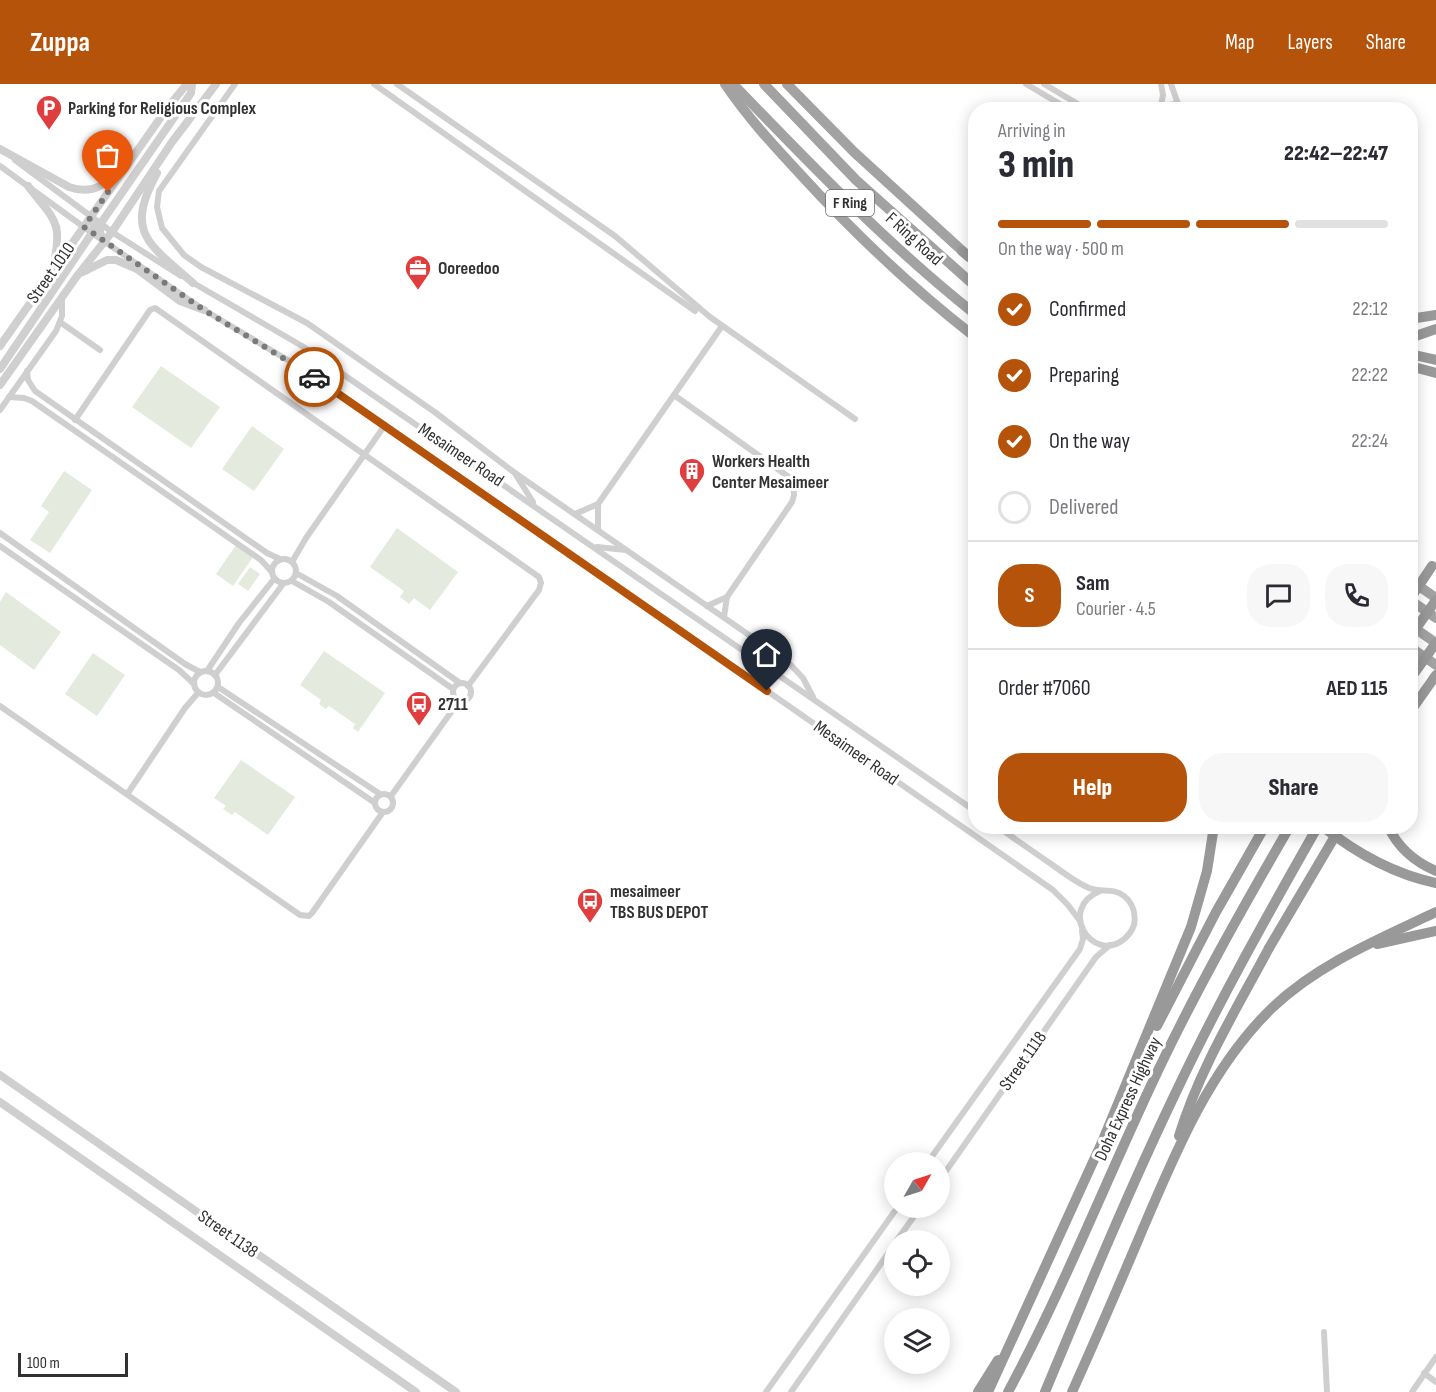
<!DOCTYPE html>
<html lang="en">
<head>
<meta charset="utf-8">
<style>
  body { margin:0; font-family:"Sofia Sans Condensed",sans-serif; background:#f7f7f7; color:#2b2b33; height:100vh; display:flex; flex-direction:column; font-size:22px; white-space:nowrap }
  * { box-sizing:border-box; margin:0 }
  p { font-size:20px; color:#7c7c81 }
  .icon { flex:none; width:33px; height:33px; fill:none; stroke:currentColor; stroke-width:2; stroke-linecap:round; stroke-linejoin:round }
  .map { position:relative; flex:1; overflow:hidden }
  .panel { position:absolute; left:968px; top:18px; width:450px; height:732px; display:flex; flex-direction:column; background:#fff; border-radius:24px; box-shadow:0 3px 15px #0003 }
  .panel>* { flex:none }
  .needle { width:39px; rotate:51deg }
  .tools { position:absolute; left:884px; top:1068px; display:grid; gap:12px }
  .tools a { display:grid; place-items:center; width:66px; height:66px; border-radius:50%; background:#fff; box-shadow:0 3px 15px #0003; font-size:30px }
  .scale { position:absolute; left:18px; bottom:15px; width:110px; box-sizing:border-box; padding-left:6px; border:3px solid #323232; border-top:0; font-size:16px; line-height:21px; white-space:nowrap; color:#323232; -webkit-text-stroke:4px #fff; paint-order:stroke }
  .pin { position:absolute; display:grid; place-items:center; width:51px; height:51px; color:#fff; margin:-62px -26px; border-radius:50% 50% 50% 0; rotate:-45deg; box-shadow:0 0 6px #0007 }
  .pin .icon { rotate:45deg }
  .courier { position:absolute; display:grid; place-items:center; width:60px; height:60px; margin:-30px; border:4px solid #b45309; border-radius:50%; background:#fff; color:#222; box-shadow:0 2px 8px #0007 }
  .overview em { font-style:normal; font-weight:800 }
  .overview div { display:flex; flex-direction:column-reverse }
  .overview { display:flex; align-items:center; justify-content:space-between; height:102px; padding:0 30px }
  h1 { font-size:39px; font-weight:800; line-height:45px }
  .bar { display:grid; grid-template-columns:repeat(4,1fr); gap:9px 6px; align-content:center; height:72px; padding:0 30px }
  .bar i { height:8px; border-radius:4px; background:#e1e1e2 }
  .bar .on { background:#b45309 }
  .bar p { grid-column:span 4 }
  .line { display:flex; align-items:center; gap:15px; padding:0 30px; border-top:2px solid #e1e1e2 }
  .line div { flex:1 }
  .round { display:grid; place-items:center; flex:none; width:63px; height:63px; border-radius:24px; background:#f7f7f7 }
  ol { padding:0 30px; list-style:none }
  li { display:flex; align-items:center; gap:18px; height:66px }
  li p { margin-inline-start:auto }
  li .icon { padding:6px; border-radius:50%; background:#b45309; color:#fff; stroke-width:4 }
  li:last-child { color:#7c7c81 }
  li i { width:33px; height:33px; border:3px solid #e1e1e2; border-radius:50% }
  .cta { display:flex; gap:12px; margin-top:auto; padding:12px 30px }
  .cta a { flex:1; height:69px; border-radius:24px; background:#b45309; color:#fff; font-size:24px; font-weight:800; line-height:69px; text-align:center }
  .cta a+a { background:#f7f7f7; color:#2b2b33 }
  header { display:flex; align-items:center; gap:36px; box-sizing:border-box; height:84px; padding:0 30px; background:#b45309; color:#fff }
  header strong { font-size:28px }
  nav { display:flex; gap:33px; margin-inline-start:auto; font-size:21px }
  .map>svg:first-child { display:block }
</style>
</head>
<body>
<header>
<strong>Zuppa</strong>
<nav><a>Map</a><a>Layers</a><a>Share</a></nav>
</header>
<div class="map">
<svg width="1436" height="1308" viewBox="0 0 1436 1308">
  <rect width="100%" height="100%" fill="#fff"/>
  <g fill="#e4ebde">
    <polygon points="161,282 220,323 191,364 132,323"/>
    <polygon points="252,342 284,365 254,407 222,385"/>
    <polygon points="64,387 92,406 50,469 30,456 49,428 41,422"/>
    <polygon points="397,444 458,488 430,526 414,514 409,520 400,513 404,507 370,483"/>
    <polygon points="236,461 253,473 233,502 216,490"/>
    <polygon points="250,483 260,490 248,507 238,500"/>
    <polygon points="6,508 61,548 34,586 0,561 0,518"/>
    <polygon points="324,567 385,609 358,648 353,644 355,640 329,622 326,625 319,620 321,616 300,601"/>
    <polygon points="93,569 125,591 97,632 65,610"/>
    <polygon points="241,676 295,713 268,751 235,728 232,731 223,725 226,722 214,714"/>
  </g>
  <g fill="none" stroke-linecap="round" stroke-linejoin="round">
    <g stroke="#cfcfcf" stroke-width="6">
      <polyline points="235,0 159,107 157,123 162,144 184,171 201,183 307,239 436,329 515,389 788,578 803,594 813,613"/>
      <polyline points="374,0 695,227"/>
      <polyline points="397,0 615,152 710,233 855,335"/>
      <polyline points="1026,0 1070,26"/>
      <polyline points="1044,0 1088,26"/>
      <polyline points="1171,0 1178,20"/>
      <polyline points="1160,26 1163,11 1161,0"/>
      <path d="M1161,26C1170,18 1179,18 1187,26"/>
      <polyline points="15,76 112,148 181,192"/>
      <polyline points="0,82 92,149 204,226 301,284 385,341 1053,806 1068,821 1080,837"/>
      <polyline points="190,197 302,262 975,727"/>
      <polyline points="60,238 100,266"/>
      <polyline points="27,287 28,296 35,307 267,469 280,475"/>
      <polyline points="674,311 793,396 794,411 792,418 727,513 724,533"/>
      <polyline points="9,313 24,314 32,317 261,476 271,487"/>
      <polyline points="0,326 56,247 62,232 62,214"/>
      <polyline points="75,336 150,226 155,224 158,226 539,493 541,499 539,506 468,602"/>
      <polyline points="516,391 533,418"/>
      <polyline points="598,420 598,446"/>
      <polyline points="575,430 598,420 722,242"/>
      <polyline points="0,449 185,580 200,588"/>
      <polyline points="0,462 179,586 193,599"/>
      <polyline points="597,463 626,466"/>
      <circle cx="284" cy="487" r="12"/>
      <polyline points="292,478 306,454 385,341"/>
      <polyline points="296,489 337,512 460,599"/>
      <polyline points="292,497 329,518 453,605"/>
      <polyline points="707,522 727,513"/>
      <circle cx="206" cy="599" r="12"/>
      <polyline points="207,587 239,539 274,495"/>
      <polyline points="215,591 283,500"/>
      <circle cx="462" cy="608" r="9"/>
      <polyline points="218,603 380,710"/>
      <polyline points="214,609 375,719"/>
      <polyline points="0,622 300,831 309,832 312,829 383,728"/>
      <polyline points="128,709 185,624 198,609"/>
      <circle cx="384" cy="719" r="9"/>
      <polyline points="391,712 459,617"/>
      <path d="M997,742C1016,756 1035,769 1054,782C1065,790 1077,799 1089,804C1101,809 1113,803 1124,812C1133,819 1136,830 1134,841C1132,847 1128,852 1123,856C1092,879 1057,825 1100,807"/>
      <polyline points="928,1078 1080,865 1083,855 1082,847"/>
      <polyline points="939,1097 1096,873 1110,861"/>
      <polyline points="897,1156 920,1124"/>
      <polyline points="1324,1248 1327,1308"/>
      <polyline points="1424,1289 1436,1298"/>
      <polyline points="766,1308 897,1124"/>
      <polyline points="791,1308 894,1161"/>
      <polyline points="1412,1308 1436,1273"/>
    </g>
    <g stroke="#cfcfcf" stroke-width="8">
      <path d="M0,65L69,103C95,112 107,99 122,80"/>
      <path d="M157,89C124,149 149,160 193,199"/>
      <path d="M28,102C56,138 63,137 53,184"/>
      <polyline points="104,157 100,149 101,139 191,9 192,0"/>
      <polyline points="83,188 107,176 116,176 137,185 180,217 204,226"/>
      <polyline points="0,262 168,23 187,0"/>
      <polyline points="0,285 92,149 94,141 92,132"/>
      <polyline points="0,301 77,192 112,148 172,58 216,0"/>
      <polyline points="0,991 456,1308"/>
      <polyline points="0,1018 416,1308"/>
    </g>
    <g stroke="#a2a2a2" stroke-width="10">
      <path d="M725,0C748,34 774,62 801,91C855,150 912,204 975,253"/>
      <path d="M733,0C810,80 888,161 975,230"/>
      <polyline points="764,0 856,96 975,202"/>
      <polyline points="787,0 854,68 969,173"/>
      <polyline points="1410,496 1436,514"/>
      <polyline points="1410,516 1436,534"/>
      <polyline points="1410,541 1436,559"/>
      <polyline points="1410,563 1436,581"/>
    </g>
    <g stroke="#999" stroke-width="10">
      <polyline points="962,167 975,177"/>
      <polyline points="1410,235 1436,231"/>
      <polyline points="1410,254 1436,245"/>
      <polyline points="1410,270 1436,276"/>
      <polyline points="1410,282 1436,289"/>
      <polyline points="1410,628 1436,591"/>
      <path d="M1322,742C1356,769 1393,790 1436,799"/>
      <path d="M1388,742C1398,764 1415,778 1436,787"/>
      <polyline points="1377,860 1436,847"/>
      <polyline points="1157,942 1216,828 1265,742"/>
      <path d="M1179,1052C1199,986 1237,924 1269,864"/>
      <polyline points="978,1308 998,1276"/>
      <polyline points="988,1308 1103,1056 1191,843 1207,787 1214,742"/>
      <path d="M1008,1308C1063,1206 1105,1099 1154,995C1195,908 1242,825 1290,742"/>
      <path d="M1045,1308C1087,1207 1129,1106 1176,1008C1219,917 1268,830 1318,742"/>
      <path d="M1072,1308C1095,1257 1117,1206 1139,1154C1173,1074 1208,986 1272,924C1318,880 1379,855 1436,828"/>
    </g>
    <g stroke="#999" stroke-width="10">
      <polyline points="1410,515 1432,482"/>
      <polyline points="1410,553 1436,516"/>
      <polyline points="1410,595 1436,559"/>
      <polyline points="1269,864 1341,742"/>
    </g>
  </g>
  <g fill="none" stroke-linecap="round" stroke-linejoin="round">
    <polyline stroke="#7a7a7a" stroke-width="6" stroke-dasharray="0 10.8" points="108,108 84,143 204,226 314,293"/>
    <polyline stroke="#b45309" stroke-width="8" points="314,293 767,607"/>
  </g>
  <defs>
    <g id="parking-pin" transform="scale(1.35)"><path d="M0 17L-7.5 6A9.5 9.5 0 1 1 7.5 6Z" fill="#df3d3e" stroke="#fff"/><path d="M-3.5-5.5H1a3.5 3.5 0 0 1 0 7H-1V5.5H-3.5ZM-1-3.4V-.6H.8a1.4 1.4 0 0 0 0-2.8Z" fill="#fff"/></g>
    <g id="office-pin" transform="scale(1.35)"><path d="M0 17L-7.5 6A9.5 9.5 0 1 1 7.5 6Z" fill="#df3d3e" stroke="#fff"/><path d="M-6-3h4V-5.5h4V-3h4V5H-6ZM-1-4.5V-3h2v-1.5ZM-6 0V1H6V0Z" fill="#fff"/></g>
    <g id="building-pin" transform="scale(1.35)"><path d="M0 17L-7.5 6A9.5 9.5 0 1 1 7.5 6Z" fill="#df3d3e" stroke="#fff"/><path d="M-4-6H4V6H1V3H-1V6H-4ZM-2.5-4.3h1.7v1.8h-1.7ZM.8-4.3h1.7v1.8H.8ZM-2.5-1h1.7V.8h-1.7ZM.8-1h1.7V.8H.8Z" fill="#fff"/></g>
    <g id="bus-pin" transform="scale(1.35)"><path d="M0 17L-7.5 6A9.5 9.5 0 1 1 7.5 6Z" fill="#df3d3e" stroke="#fff"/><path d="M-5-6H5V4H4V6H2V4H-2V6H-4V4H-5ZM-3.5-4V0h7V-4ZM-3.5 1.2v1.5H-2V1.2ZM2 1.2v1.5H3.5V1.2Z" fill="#fff"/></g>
  </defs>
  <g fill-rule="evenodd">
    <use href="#parking-pin" x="49" y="24"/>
    <use href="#office-pin" x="418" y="184"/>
    <use href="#building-pin" x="692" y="387"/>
    <use href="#bus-pin" x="419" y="620"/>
    <use href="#bus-pin" x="590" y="817"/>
  </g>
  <g text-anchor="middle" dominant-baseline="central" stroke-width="6" stroke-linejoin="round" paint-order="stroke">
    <rect fill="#fff" stroke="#707070" stroke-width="1.5" x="826" y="106" width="48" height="26" rx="4.5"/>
    <g font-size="16" font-weight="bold" fill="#323232">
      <text x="850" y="119">F Ring</text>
    </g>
    <g font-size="18" font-weight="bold" fill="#323232" stroke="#fff" text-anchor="start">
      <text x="68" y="24">Parking for Religious Complex</text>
      <text x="438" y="184">Ooreedoo</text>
      <text x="712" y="377">Workers Health<tspan x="712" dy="21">Center Mesaimeer</tspan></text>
      <text x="438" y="620">2711</text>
      <text x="610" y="807">mesaimeer<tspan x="610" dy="21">TBS BUS DEPOT</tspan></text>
    </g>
    <g font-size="18" fill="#323232" stroke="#fff">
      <text transform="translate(914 155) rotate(42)">F Ring Road</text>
      <text transform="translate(51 189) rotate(-55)">Street 1010</text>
      <text transform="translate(461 371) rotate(34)">Mesaimeer Road</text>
      <text transform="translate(856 669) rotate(35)">Mesaimeer Road</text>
      <text transform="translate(1023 977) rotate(-55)">Street 1118</text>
      <text transform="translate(1128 1015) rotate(-65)">Doha Express Highway</text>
      <text transform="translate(228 1150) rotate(35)">Street 1138</text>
    </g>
  </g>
</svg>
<div class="tools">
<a><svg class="needle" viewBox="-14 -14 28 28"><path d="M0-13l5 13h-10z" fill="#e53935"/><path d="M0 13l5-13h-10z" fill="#7c7c81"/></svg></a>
<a><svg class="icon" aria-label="locate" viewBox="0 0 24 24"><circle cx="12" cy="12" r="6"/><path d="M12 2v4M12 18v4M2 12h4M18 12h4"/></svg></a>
<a><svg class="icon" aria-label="layers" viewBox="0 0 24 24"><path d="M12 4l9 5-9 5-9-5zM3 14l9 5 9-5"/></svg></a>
</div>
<div class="scale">100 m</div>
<div class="pin" style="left:108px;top:108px;background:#ea580c"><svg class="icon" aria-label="bag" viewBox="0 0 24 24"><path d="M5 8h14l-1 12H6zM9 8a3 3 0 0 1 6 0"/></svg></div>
<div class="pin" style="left:767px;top:607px;background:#1f2937"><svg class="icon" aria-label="home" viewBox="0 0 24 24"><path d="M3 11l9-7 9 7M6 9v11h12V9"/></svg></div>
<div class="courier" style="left:314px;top:293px"><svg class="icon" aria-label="car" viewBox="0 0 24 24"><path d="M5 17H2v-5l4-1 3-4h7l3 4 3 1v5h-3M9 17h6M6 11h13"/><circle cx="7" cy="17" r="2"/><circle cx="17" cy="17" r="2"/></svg></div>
<section class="panel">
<div class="overview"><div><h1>3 min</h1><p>Arriving in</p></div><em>22:42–22:47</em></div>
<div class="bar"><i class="on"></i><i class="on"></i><i class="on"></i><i></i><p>On the way · 500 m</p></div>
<ol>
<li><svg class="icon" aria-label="check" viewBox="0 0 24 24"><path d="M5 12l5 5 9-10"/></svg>Confirmed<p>22:12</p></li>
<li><svg class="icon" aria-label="check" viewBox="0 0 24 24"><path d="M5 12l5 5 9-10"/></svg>Preparing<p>22:22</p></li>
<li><svg class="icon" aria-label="check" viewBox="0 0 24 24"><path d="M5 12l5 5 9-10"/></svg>On the way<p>22:24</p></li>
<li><i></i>Delivered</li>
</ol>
<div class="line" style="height:108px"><b class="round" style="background:#b45309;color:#fff">S</b><div><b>Sam</b><p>Courier · 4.5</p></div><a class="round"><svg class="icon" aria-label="chat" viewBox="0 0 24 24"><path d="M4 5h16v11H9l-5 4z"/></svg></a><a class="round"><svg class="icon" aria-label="phone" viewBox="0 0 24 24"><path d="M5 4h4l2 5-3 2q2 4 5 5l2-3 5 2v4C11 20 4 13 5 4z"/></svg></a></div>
<div class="line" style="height:78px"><div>Order #7060</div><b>AED 115</b></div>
<div class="cta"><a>Help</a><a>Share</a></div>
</section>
</div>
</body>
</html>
